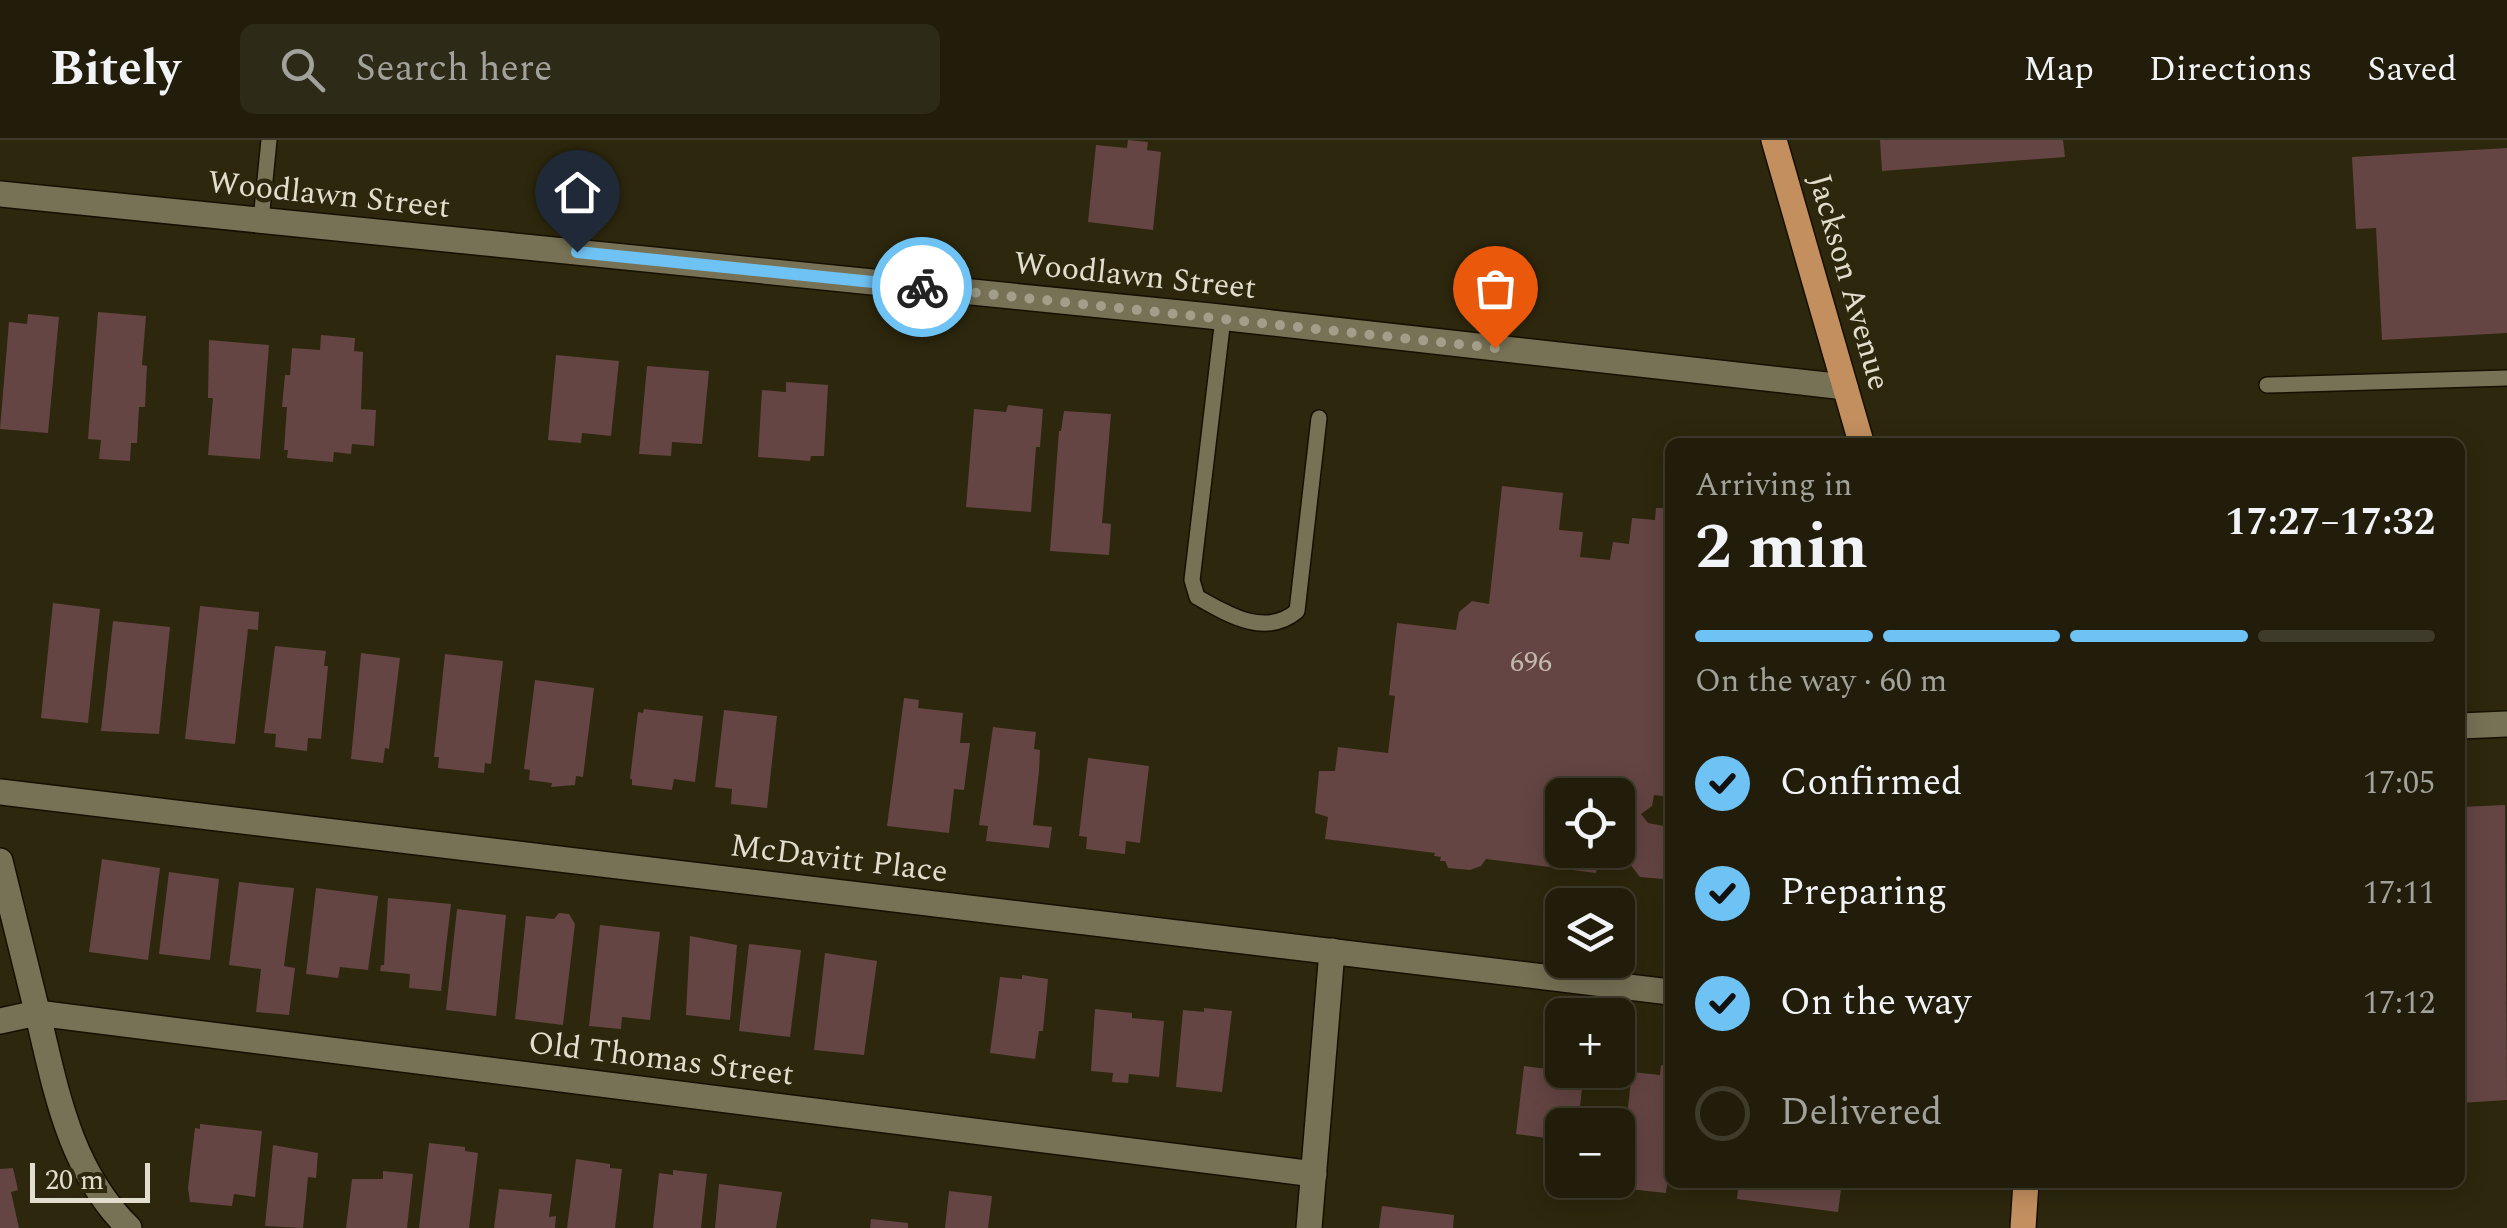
<!DOCTYPE html>
<html lang="en">
<head>
<meta charset="utf-8">
<style>
  body { margin:0; font-family:Spectral,serif; background:#2e2a18; color:#f1f3f6; height:100vh; display:flex; flex-direction:column; font-size:38px; white-space:nowrap }
  * { box-sizing:border-box; margin:0 }
  p { font-size:32px; color:#a2a29c }
  .icon { flex:none; width:55px; height:55px; fill:none; stroke:currentColor; stroke-width:2; stroke-linecap:round; stroke-linejoin:round }
  .map { position:relative; flex:1; overflow:hidden }
  .side { position:absolute; left:1665px; top:298px; width:800px; height:750px; display:flex; flex-direction:column; background:#221d0a; border-radius:15px; box-shadow:0 5px 25px #0003,0 0 0 2px #3f3b2b }
  .side>* { flex:none }
  .fabs { position:absolute; left:1545px; top:638px; display:grid; gap:20px }
  .fabs a { display:grid; place-items:center; width:90px; height:90px; border-radius:15px; background:#221d0a; box-shadow:0 5px 25px #0003,0 0 0 2px #3f3b2b; font-size:50px }
  .scale { position:absolute; left:30px; bottom:25px; width:120px; box-sizing:border-box; padding-left:10px; border:5px solid #e1dece; border-top:0; font-size:28px; line-height:35px; white-space:nowrap; color:#e1dece; -webkit-text-stroke:8px #2d270d; paint-order:stroke }
  .pin { position:absolute; display:grid; place-items:center; width:85px; height:85px; color:#fff; margin:-102px -42px; border-radius:50% 50% 50% 0; rotate:-45deg; box-shadow:0 0 10px #0007 }
  .pin .icon { rotate:45deg }
  .courier { position:absolute; display:grid; place-items:center; width:100px; height:100px; margin:-50px; border:8px solid #6fc2f4; border-radius:50%; background:#fff; color:#222; box-shadow:0 2px 12px #0007 }
  .headline em { font-style:normal; font-weight:700 }
  .headline div { display:flex; flex-direction:column-reverse }
  .headline { display:flex; align-items:center; justify-content:space-between; height:170px; padding:0 30px }
  h1 { font-size:65px; font-weight:700; line-height:75px }
  .bar { display:grid; grid-template-columns:repeat(4,1fr); gap:15px 10px; align-content:center; height:120px; padding:0 30px }
  .bar i { height:12px; border-radius:8px; background:#3f3b2b }
  .bar .on { background:#6fc2f4 }
  .bar p { grid-column:span 4 }
  ol { padding:0 30px; list-style:none }
  li { display:flex; align-items:center; gap:30px; height:110px }
  li p { margin-inline-start:auto }
  li .icon { padding:10px; border-radius:50%; background:#6fc2f4; color:#111; stroke-width:4 }
  li:last-child { color:#a2a29c }
  li i { width:55px; height:55px; border:5px solid #3f3b2b; border-radius:50% }
  header { display:flex; align-items:center; gap:60px; box-sizing:border-box; height:140px; padding:0 50px; background:#221d0a; border-bottom:2px solid #3f3b2b }
  header strong { font-size:48px }
  nav { display:flex; gap:55px; margin-inline-start:auto; font-size:35px }
  .search { width:700px; height:90px; background:#2e2a18; display:flex; align-items:center; gap:25px; box-sizing:border-box; padding:0 35px; border-radius:15px; color:#a2a29c; font-size:38px }
  .map>svg:first-child { display:block }
</style>
</head>
<body>
<header>
<strong>Bitely</strong>
<div class="search"><svg class="icon" aria-label="search" viewBox="0 0 24 24"><circle cx="10" cy="10" r="6"/><path d="M15 15l6 6"/></svg>Search here</div>
<nav><a>Map</a><a>Directions</a><a>Saved</a></nav>
</header>
<div class="map">
<svg width="2507" height="1088" viewBox="0 0 2507 1088">
  <rect width="100%" height="100%" fill="#2d270d"/>
  <g fill="#644543">
    <polygon points="1128,0 1148,2 1147,10 1161,12 1153,90 1088,82 1096,5 1127,8"/>
    <polygon points="1880,0 2063,0 2065,17 1882,31"/>
    <polygon points="2507,8 2507,193 2382,200 2376,88 2356,89 2352,17"/>
    <polygon points="98,172 146,176 142,225 147,226 145,267 139,267 137,303 131,303 130,321 99,319 101,300 88,299"/>
    <polygon points="28,174 59,177 48,293 0,289 9,182 27,184"/>
    <polygon points="321,195 355,198 354,211 363,212 361,269 376,270 374,306 352,304 351,314 334,312 333,322 287,318 288,310 284,310 287,267 282,267 285,235 290,235 292,208 320,210"/>
    <polygon points="209,200 269,205 260,319 208,315 213,258 208,258"/>
    <polygon points="556,215 619,221 611,296 582,293 581,303 548,300"/>
    <polygon points="647,226 709,231 702,304 672,302 671,316 639,314"/>
    <polygon points="786,242 828,245 824,316 811,316 810,321 758,317 762,250 786,252"/>
    <polygon points="1008,265 1043,269 1040,307 1036,307 1031,372 966,367 974,269 1006,272"/>
    <polygon points="1064,271 1111,274 1102,383 1111,384 1109,415 1050,411 1059,291 1061,291"/>
    <polygon points="1502,346 1563,353 1559,390 1583,392 1580,417 1610,420 1613,402 1629,404 1632,378 1655,380 1656,368 1670,368 1670,657 1654,655 1652,666 1641,674 1648,683 1670,687 1670,734 1663,739 1640,737 1626,719 1629,699 1622,690 1618,693 1618,655 1562,655 1562,710 1599,710 1596,733 1486,719 1481,726 1470,730 1448,728 1445,721 1440,721 1441,717 1434,716 1435,713 1325,699 1328,677 1315,673 1319,631 1335,631 1338,607 1388,613 1395,556 1389,555 1397,483 1456,490 1459,472 1472,461 1489,464"/>
    <polygon points="53,463 100,469 88,583 41,578"/>
    <polygon points="200,466 259,472 258,490 248,489 235,604 185,599"/>
    <polygon points="113,481 170,487 159,594 101,591"/>
    <polygon points="275,506 326,511 324,526 328,526 321,599 308,598 307,611 275,607 276,594 264,593"/>
    <polygon points="361,513 400,518 389,609 385,608 383,623 351,619"/>
    <polygon points="445,514 503,521 491,624 485,623 484,633 438,628 439,617 434,617"/>
    <polygon points="535,540 594,548 583,637 576,636 575,645 551,647 552,643 529,640 530,630 524,629"/>
    <polygon points="904,558 919,560 918,568 963,573 960,603 970,603 964,650 954,649 949,693 887,686"/>
    <polygon points="644,569 703,576 695,642 674,639 672,650 632,645 632,639 630,639 638,572 643,573"/>
    <polygon points="724,570 777,576 767,668 731,664 732,649 715,647"/>
    <polygon points="993,587 1036,592 1034,609 1040,610 1039,631 1033,685 1052,687 1049,708 986,701 988,686 979,685"/>
    <polygon points="1088,618 1149,626 1140,703 1126,701 1125,714 1086,709 1087,697 1079,696"/>
    <polygon points="2505,665 2507,960 2460,963 2460,667"/>
    <polygon points="102,719 160,728 148,820 89,812"/>
    <polygon points="169,732 219,739 210,820 159,814"/>
    <polygon points="239,742 294,748 284,826 295,828 289,875 256,872 261,829 229,825"/>
    <polygon points="316,748 378,756 368,830 340,827 338,838 306,834"/>
    <polygon points="388,758 451,764 441,851 409,848 410,834 380,831 381,825 384,825"/>
    <polygon points="457,769 506,775 496,876 446,870"/>
    <polygon points="559,773 569,774 575,784 563,885 515,879 526,776 554,779"/>
    <polygon points="600,785 660,792 650,880 622,877 621,889 589,886"/>
    <polygon points="690,796 737,805 730,880 686,875"/>
    <polygon points="749,804 801,810 790,897 739,891"/>
    <polygon points="825,813 877,821 864,915 814,910"/>
    <polygon points="1022,835 1048,839 1043,891 1039,891 1035,919 990,913 1000,837 1022,839"/>
    <polygon points="1204,868 1232,871 1222,952 1176,947 1183,870 1204,872"/>
    <polygon points="1095,869 1132,873 1132,878 1164,881 1159,937 1129,934 1128,943 1112,942 1113,933 1091,931"/>
    <polygon points="1555,922 1562,923 1562,930 1584,930 1578,985 1562,985 1562,1000 1516,994 1524,926 1555,930"/>
    <polygon points="1661,925 1670,926 1670,1021 1666,1053 1619,1048 1632,932 1660,935"/>
    <polygon points="200,984 262,991 255,1057 234,1054 232,1066 190,1062 188,1048 195,988 200,989"/>
    <polygon points="429,1003 465,1007 465,1011 478,1013 469,1088 419,1088"/>
    <polygon points="273,1005 318,1013 316,1038 308,1037 303,1088 265,1086"/>
    <polygon points="576,1019 610,1024 610,1028 622,1029 615,1088 567,1088"/>
    <polygon points="13,1028 18,1050 11,1052 19,1088 0,1088 0,1029"/>
    <polygon points="673,1030 707,1034 701,1088 653,1088 659,1033 673,1035"/>
    <polygon points="383,1031 413,1034 407,1088 346,1088 352,1039 383,1039"/>
    <polygon points="1739,1042 1842,1042 1838,1072 1737,1059"/>
    <polygon points="719,1044 782,1052 776,1088 715,1088"/>
    <polygon points="499,1049 552,1054 549,1077 556,1076 555,1088 494,1088"/>
    <polygon points="949,1051 992,1056 988,1088 945,1088"/>
    <polygon points="1382,1066 1454,1075 1453,1088 1379,1088"/>
    <polygon points="871,1079 908,1083 908,1088 870,1088"/>
  </g>
  <g fill="none" stroke-linecap="round" stroke-linejoin="round">
    <g stroke="#151000" stroke-width="18">
      <g id="lane">
        <polyline points="261,80 269,0"/>
        <path d="M1223,178L1192,440L1197,457C1227,474 1265,498 1297,471L1319,278"/>
        <polyline points="2267,245 2507,238"/>
      </g>
    </g>
    <g stroke="#151000" stroke-width="28">
      <g id="street">
        <polyline points="0,54 1210,176 1845,247"/>
        <polyline points="2460,586 2507,584"/>
        <polyline points="0,652 1670,852"/>
        <path d="M0,721C12,771 25,821 37,871C56,950 69,1029 129,1088"/>
        <polyline points="0,881 37,873 1314,1034"/>
        <polyline points="1309,1088 1332,811"/>
      </g>
    </g>
    <g stroke="#151000" stroke-width="28">
      <g id="primary">
        <polyline points="1774,0 1861,302"/>
        <polyline points="2023,1088 2026,1042"/>
      </g>
    </g>
    <use href="#lane" stroke="#777255" stroke-width="15"/>
    <use href="#street" stroke="#777255" stroke-width="25"/>
    <use href="#primary" stroke="#c38f5f" stroke-width="25"/>
  </g>
  <g fill="none" stroke-linecap="round" stroke-linejoin="round">
    <polyline stroke="#a29e8a" stroke-width="10" stroke-dasharray="0 18" points="922,147 1495,208"/>
    <polyline stroke="#6fc2f4" stroke-width="12" points="577,112 922,147"/>
  </g>
  <g text-anchor="middle" dominant-baseline="central" stroke-width="9" stroke-linejoin="round" paint-order="stroke">
    <g font-size="28" fill="#c2b8ab">
      <text x="1531" y="522">696</text>
    </g>
    <g font-size="32" fill="#e1dece" stroke="#2d270d">
      <text transform="translate(329 55) rotate(6)">Woodlawn Street</text>
      <text transform="translate(1135 136) rotate(6)">Woodlawn Street</text>
      <text transform="translate(1849 142) rotate(74)">Jackson Avenue</text>
      <text transform="translate(839 719) rotate(7)">McDavitt Place</text>
      <text transform="translate(661 919) rotate(7)">Old Thomas Street</text>
    </g>
  </g>
</svg>
<div class="fabs">
<a><svg class="icon" aria-label="locate" viewBox="0 0 24 24"><circle cx="12" cy="12" r="6"/><path d="M12 2v4M12 18v4M2 12h4M18 12h4"/></svg></a>
<a><svg class="icon" aria-label="layers" viewBox="0 0 24 24"><path d="M12 4l9 5-9 5-9-5zM3 14l9 5 9-5"/></svg></a>
<a>+</a>
<a>−</a>
</div>
<div class="scale">20 m</div>
<div class="pin" style="left:1495px;top:208px;background:#ea580c"><svg class="icon" aria-label="bag" viewBox="0 0 24 24"><path d="M5 8h14l-1 12H6zM9 8a3 3 0 0 1 6 0"/></svg></div>
<div class="pin" style="left:577px;top:112px;background:#1f2937"><svg class="icon" aria-label="home" viewBox="0 0 24 24"><path d="M3 11l9-7 9 7M6 9v11h12V9"/></svg></div>
<div class="courier" style="left:922px;top:147px"><svg class="icon" aria-label="bike" viewBox="0 0 24 24"><circle cx="6" cy="16" r="4"/><circle cx="18" cy="16" r="4"/><path d="M6 16l4-8h5l3 8M10 8l3 8H6M13 5h3"/></svg></div>
<section class="side">
<div class="headline"><div><h1>2 min</h1><p>Arriving in</p></div><em>17:27–17:32</em></div>
<div class="bar"><i class="on"></i><i class="on"></i><i class="on"></i><i></i><p>On the way · 60 m</p></div>
<ol>
<li><svg class="icon" aria-label="check" viewBox="0 0 24 24"><path d="M5 12l5 5 9-10"/></svg>Confirmed<p>17:05</p></li>
<li><svg class="icon" aria-label="check" viewBox="0 0 24 24"><path d="M5 12l5 5 9-10"/></svg>Preparing<p>17:11</p></li>
<li><svg class="icon" aria-label="check" viewBox="0 0 24 24"><path d="M5 12l5 5 9-10"/></svg>On the way<p>17:12</p></li>
<li><i></i>Delivered</li>
</ol>
</section>
</div>
</body>
</html>
